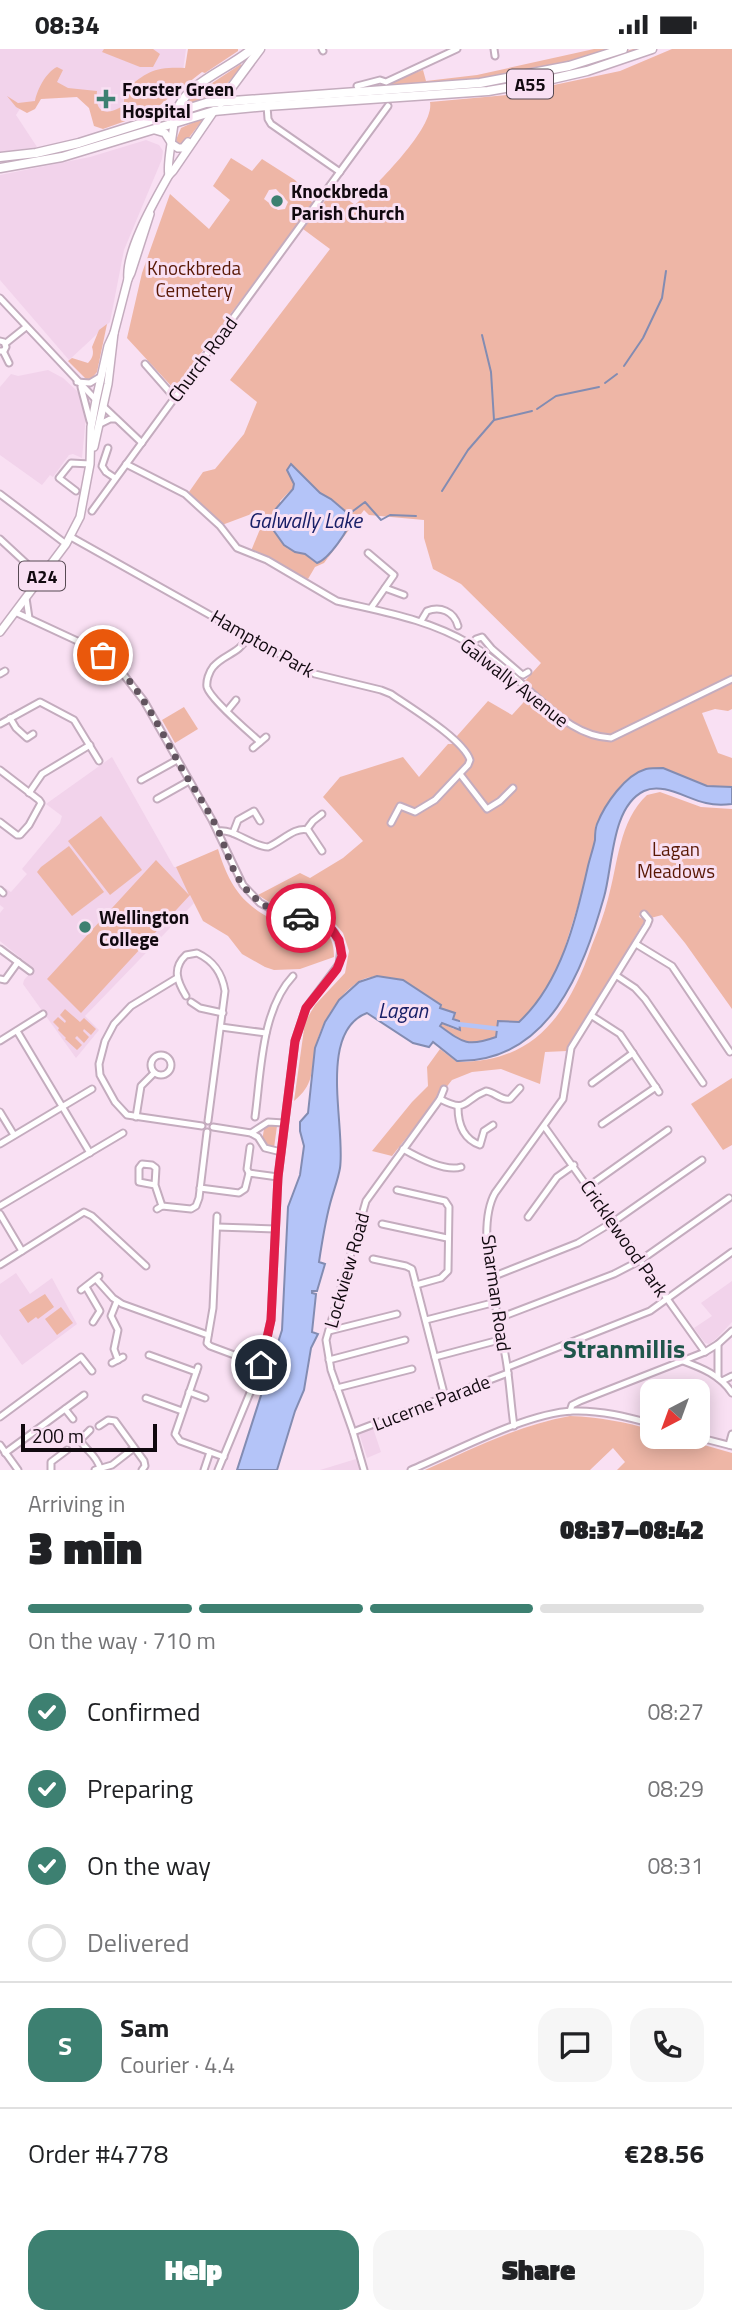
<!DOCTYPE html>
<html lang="en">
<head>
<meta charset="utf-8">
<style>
  body { margin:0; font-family:"Titillium Web",sans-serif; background:#f6f6f6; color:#202124; height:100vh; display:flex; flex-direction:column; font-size:26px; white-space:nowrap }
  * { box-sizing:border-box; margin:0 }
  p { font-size:23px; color:#757577 }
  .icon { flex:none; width:38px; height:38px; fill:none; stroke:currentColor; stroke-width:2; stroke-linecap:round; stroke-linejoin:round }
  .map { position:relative; height:1421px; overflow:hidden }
  .details { display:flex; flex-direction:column; background:#fff; flex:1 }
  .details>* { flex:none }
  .needle { width:46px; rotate:221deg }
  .controls { position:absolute; left:640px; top:1330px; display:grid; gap:14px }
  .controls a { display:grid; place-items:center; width:70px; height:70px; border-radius:14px; background:#fff; box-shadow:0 4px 18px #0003; font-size:35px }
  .scale { position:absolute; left:21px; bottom:18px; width:136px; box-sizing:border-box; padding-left:7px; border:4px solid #11090f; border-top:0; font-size:19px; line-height:24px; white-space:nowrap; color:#11090f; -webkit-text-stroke:5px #f9e0f3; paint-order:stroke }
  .pin { position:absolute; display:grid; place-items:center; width:60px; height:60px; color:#fff; margin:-30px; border:4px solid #fff; border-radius:50%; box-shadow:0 2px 7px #0007 }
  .courier { position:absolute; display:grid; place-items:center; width:70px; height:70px; margin:-35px; border:5px solid #e11d48; border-radius:50%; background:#fff; color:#222; box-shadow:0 2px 9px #0007 }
  .headline em { font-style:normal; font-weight:800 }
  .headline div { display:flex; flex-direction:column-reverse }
  .headline { display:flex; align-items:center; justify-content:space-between; height:119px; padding:0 28px }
  h1 { font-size:46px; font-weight:800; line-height:52px }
  .bar { display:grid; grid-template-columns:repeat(4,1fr); gap:10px 7px; align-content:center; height:84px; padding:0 28px }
  .bar i { height:9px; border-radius:5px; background:#e0e0e0 }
  .bar .selected { background:#3d8071 }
  .bar p { grid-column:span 4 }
  .line { display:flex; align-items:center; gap:18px; padding:0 28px; border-top:2px solid #e0e0e0 }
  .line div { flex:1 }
  .round { display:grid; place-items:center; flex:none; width:74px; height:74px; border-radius:21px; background:#f6f6f6 }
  ol { padding:0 28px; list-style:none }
  li { display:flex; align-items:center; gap:21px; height:77px }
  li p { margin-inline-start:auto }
  li .icon { padding:7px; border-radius:50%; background:#3d8071; color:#fff; stroke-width:4 }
  li:last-child { color:#757577 }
  li i { width:38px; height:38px; border:4px solid #e0e0e0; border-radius:50% }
  .action { display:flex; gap:14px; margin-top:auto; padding:14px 28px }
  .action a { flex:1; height:80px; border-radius:21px; background:#3d8071; color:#fff; font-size:28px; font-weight:800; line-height:80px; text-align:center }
  .action a+a { background:#f6f6f6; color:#202124 }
  .status { display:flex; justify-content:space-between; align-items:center; height:49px; padding:0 35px; background:#fff; direction:ltr }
  .status svg { height:19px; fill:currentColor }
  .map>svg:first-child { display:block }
</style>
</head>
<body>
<div class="status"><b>08:34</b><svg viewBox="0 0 49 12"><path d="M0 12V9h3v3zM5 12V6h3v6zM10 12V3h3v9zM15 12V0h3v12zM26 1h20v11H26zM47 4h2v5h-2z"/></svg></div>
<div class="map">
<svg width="732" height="1421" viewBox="0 0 732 1421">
  <rect width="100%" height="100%" fill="#f9e0f3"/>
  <g fill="#f2d3eb">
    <polygon points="0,0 186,0 183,22 125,61 98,75 89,52 77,48 40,47 33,57 21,58 16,66 37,98 0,103"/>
    <polygon points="146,91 159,96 163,102 162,110 124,201 110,273 69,311 0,231 0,126 90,108"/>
    <polygon points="48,321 63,329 77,342 83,353 86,367 82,409 73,405 69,406 53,428 50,426 42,436 0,406 0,338 11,325 18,327"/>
    <polygon points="112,708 174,818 176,818 194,854 85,967 99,981 76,1009 23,935 24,931 34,920 0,892 0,864 4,859 0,856 0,845 5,839 11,843 27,825 22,820 60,774 62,767 46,755"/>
    <polygon points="16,1224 30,1245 52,1229 77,1275 22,1316 0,1285 0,1235"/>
    <polygon points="732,1232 732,1273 716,1290 709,1295 705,1294 694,1279 712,1267 701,1254"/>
    <polygon points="373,1379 381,1403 367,1409 359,1384"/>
    <polygon points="356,1410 360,1421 320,1421"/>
  </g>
  <g fill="#eeb6a6" fill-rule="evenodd">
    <polygon points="104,0 153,0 160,5 153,18 140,18 102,3"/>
    <path d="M188,0H238V2L205,24L202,23L151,63L103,80L94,77L89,59L77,48L41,50L35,60L27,64L16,58L7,47L18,54L35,52C37,41 46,23 57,18L63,21L57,33L68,39L97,42C94,64 106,68 124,56V42C148,22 154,18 185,19Z"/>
    <polygon points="594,0 611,0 569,13 478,31 390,39 389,36 396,30 423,21 426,32 477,26"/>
    <path d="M633,0H644C572,24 514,38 438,43C423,44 403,48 390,44L501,35L584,15Z"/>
    <path d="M672,0H732V660L728,662L715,660L702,664L718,704L732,709V738L707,737L663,719L646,720L625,734L606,758L595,778V791L582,843L560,914L535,959L519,973L498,978L496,988C468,998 463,994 440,977L441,974L454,980L459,973L453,969L455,964L440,959L441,956C426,950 414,934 400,931C386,927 370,925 358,933C338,946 320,976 315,1000C311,1023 314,1036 294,1052L305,973L315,956L345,924L349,902L343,884L331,870L318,864L280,860L258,846L300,824L310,829L343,809L363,792L323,748L340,728L403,708L419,728L448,695H453L457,687L488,652L512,666L533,643L524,633L541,614L461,535L433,520L424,489V471L369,466L364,461L324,514L315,518L308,530L251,502L265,468L254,464L222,476L189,443L203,423L215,420L244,385L257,353L230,331L330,200L303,180L334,140L355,156C374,138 435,79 430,53L507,46L620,22ZM294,417L320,444L331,450L351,468L350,475L327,509L313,512L305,505L287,499L280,452L293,439L294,435L287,421Z"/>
    <polygon points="241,15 243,19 217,44 181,59 197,44"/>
    <polygon points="205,68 184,95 179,97 176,91 181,79"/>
    <path d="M231,109L252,122L262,110L295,131L305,142L304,145L313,154L307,163L302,164L296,178L174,340L127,289L142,224L170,145L209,180L230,151L213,137ZM276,140L288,153L285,160L278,161L264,150L269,141Z"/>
    <path d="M107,275L97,323L91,330H86L68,312L72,309L88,314C93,309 94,304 92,298L99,281Z"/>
    <polygon points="184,658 198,680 175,694 162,671"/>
    <path d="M660,743L701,758L732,760V960L685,894L662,866L647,870L640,866L639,868L645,871L567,1002L545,1003L540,1035L501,1020L472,1023L452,1031L392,1107L372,1102L412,1053L428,1037L427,1018L440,1000L457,1013C536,1014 569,963 592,896C598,881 604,866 608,850C618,815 619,772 647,746Z"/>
    <polygon points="101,767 142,821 110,846 68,792"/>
    <polygon points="69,797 104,843 72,867 37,823 41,818"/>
    <path d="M218,800C225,823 234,844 254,859C265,868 281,875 294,877C318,881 334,877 334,908L300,920L274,921L265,918L242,905L228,887L203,872L190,846L81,964L47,930L156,811L189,846L176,818Z"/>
    <polygon points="65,960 80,973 84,969 96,980 91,986 84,980 83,982 89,988 84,994 77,987 75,989 82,996 77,1001 65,990 66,989 58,981 59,979 53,973 58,968 65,974 66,972 60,966"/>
    <polygon points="732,1029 732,1096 723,1101 691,1055"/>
    <polygon points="270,1076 277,1077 274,1099 266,1098 262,1092 264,1080"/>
    <polygon points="45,1245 54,1258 38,1270 36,1268 28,1274 19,1261"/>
    <polygon points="61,1258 73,1274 57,1286 45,1270"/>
    <path d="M570,1367C599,1368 625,1373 653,1381V1388H676L732,1404V1421H617L625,1413L613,1399L590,1421H425C472,1400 519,1376 570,1367Z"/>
  </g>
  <g fill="#b4c4f8" stroke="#838cb2" stroke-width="2">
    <path d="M291,415L320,444L331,450L352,468C349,481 329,510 317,514L305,505L295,503L284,496L274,482V462L293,440L294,435L287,421Z"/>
    <path d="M663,719L707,737L732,738V755C723,756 714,756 706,754C687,750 663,733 644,742C611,758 613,817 604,848C583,922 549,1013 457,1012L433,993L429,998L413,994L367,964C317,983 346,1078 340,1119C338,1131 333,1143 330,1155C325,1174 322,1193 319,1213L325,1215L317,1242H312V1244L316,1245L312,1283L318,1285L311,1299L304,1341L295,1362L277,1421H237L282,1281L288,1158L300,1126L304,1097L300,1082V1073L308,1064L315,999L325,973L339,951L359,933L377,927L403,931L441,956L440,959L455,964L453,970L459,972L460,981L442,974L440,977C463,994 468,998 496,988L498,972L519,973C561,934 576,871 588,817C590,809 593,800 595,791C595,785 595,780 597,775C605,755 625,726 646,720C651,719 658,719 663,719Z"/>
  </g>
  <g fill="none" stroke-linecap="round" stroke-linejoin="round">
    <g stroke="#838cb2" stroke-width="2">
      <polyline points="482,286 491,323 494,371"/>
      <polyline points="624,317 643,289 662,249 666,222"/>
      <polyline points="605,334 617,325"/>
      <polyline points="537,360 556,347 599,338"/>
      <polyline points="442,442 468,401 494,371 532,362"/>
      <polyline points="349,465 365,453 381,471 390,466 416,467"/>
    </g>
    <polyline stroke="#b4c4f8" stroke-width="4.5" points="457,975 500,980"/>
    <g stroke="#c4acbe" stroke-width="9">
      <g id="minor">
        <polyline points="322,0 323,2"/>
        <polyline points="494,0 495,7"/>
        <polyline points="357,37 380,31 386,33 457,0"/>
        <polyline points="267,57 268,70 271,75 340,123"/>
        <polyline points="0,249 96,351"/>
        <polyline points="0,292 4,293 6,298 4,302 0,302"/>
        <polyline points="6,294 26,278"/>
        <polyline points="3,302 9,314"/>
        <polyline points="145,315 174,348"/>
        <polyline points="77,333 90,334 100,328"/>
        <polyline points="81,338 90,372"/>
        <polyline points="103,357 142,394"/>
        <polyline points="100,375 110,370 116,370"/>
        <polyline points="108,399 102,417 106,423 115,429"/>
        <path d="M126,415L185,445L220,477L237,499L267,511L330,548L337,552C383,563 428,570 470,595C493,609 514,627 533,645C557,666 578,687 611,689L732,630"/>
        <polyline points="76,442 59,429 71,414 90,415"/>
        <polyline points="0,445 66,495"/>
        <polyline points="92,462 388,57"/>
        <path d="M71,488L315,625L381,641L391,645C411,659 463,690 470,711L468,716L435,751L415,763L400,757L391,774"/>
        <polyline points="0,490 41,528"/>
        <polyline points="368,504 394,526 371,559"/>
        <polyline points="385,539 404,546"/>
        <polyline points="26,549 29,569"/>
        <polyline points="15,563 86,596 102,606 120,621 144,652 212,771 243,836 260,854 279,864 312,870 330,879 335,884 341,899 339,915 306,959 295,992 278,1128 271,1271 259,1322 218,1421"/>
        <path d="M421,572L427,562C440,557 454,562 458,577"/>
        <path d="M250,586C237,607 225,604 213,618C209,623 206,632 207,638C210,650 249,683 260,693"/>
        <polyline points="472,596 476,590 482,588 492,600 521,625 523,626 528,623"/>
        <polyline points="0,625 5,622"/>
        <polyline points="227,662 236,651"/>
        <polyline points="10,669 16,679 27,689 33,685"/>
        <polyline points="0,675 40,653 74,671 99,712"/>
        <polyline points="253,699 266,688"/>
        <polyline points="0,721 39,751 41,754 29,776 20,786 17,786 0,773"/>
        <polyline points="460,725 487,760 500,752 513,739"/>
        <polyline points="141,731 177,711"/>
        <polyline points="29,744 42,725 90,696"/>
        <polyline points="157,750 189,732"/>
        <polyline points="307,780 313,772 322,765"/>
        <path d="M218,782C233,779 251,797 268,798C281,793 295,777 308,781L322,802"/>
        <polyline points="233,784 238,771 254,762 260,772"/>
        <polyline points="0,841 3,844"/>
        <polyline points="636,895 672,917 730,1003"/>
        <polyline points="0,900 30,922"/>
        <polyline points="617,927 635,939 645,950 703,1034"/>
        <polyline points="177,929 131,957 114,975 105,992 99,1015 100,1026 115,1053 127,1066 202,1077"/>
        <polyline points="0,930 5,931 18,913"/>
        <path d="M186,947C177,932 172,919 186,906L197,904C214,912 222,924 225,942L208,1072"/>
        <polyline points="191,953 200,959 223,964"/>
        <polyline points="592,967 620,985 659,1043"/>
        <polyline points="221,978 266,984"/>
        <polyline points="17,982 90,1104"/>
        <polyline points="0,992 43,965"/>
        <circle cx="161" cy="1016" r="10"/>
        <polyline points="592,1034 633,1004"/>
        <path d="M440,1050C469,1065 462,1051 486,1042C495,1043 501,1052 510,1050L520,1039"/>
        <path d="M458,1058C458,1075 463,1090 480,1096L484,1082L493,1076"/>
        <polyline points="0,1063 14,1086"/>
        <polyline points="136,1068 141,1037 154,1024"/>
        <path d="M255,1068C261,1024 261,961 293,927"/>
        <polyline points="602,1075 656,1038"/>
        <polyline points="544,1077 705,1303"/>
        <polyline points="213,1078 251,1084 258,1088 265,1099 281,1103"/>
        <polyline points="251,1084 268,1073 284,1074"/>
        <polyline points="0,1095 92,1040"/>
        <path d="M403,1100C417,1108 446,1123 461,1118"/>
        <polyline points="249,1124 247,1120 250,1098"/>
        <polyline points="155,1136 139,1133 139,1119 142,1115 152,1116 156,1119 155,1136 162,1157"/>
        <polyline points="589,1137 668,1081"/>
        <polyline points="200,1139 239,1144 245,1140 249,1124 278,1128"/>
        <polyline points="397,1141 445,1152 449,1158 448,1222 441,1229 416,1236"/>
        <polyline points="0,1157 123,1084"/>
        <polyline points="157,1160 162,1157 191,1160 196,1157 199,1149 207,1083"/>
        <polyline points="0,1165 22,1202"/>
        <polyline points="217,1167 213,1259 207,1294 210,1297 261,1316"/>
        <polyline points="528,1168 557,1128 574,1116"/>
        <polyline points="382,1175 447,1189"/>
        <polyline points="217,1178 275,1180"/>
        <polyline points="373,1210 406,1217 412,1220 445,1348"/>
        <polyline points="0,1216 84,1163 92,1167 146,1217"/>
        <polyline points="492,1228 578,1194 616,1171 702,1111"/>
        <polyline points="96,1230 113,1249 122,1255 208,1286"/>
        <polyline points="86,1238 100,1262 93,1273"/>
        <polyline points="81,1241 99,1227"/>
        <polyline points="117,1252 111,1267 118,1281 114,1300 118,1311"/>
        <polyline points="499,1269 614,1225 641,1211 729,1149"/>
        <polyline points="426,1271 496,1253"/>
        <polyline points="329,1282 397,1265"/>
        <polyline points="149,1306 196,1323"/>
        <polyline points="435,1308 503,1290"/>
        <polyline points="329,1311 405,1291"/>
        <path d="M683,1312C702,1319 720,1326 732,1344"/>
        <polyline points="112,1314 123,1308"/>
        <polyline points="198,1318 175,1385 180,1392 224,1408"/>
        <polyline points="508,1318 650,1262 732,1203"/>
        <polyline points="718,1329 718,1295"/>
        <polyline points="722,1332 732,1327"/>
        <polyline points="337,1339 412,1320"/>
        <polyline points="189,1343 205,1349"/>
        <polyline points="146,1349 182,1362"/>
        <polyline points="65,1360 73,1370"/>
        <polyline points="570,1362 572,1356 580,1352 705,1303 718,1295 732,1282"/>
        <polyline points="0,1368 81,1308 92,1322"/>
        <polyline points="99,1377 108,1371 115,1372 144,1412 145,1417 142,1421"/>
        <path d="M514,1377C511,1357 510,1337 507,1317C501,1273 473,1183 495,1144L563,1050L571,999L647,876L649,871L644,865"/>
        <path d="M90,1381L80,1391C86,1402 96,1405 100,1419"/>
        <polyline points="353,1383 508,1324"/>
        <polyline points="697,1388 732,1397"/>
        <polyline points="0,1396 18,1421"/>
        <polyline points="729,1396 732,1385"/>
        <polyline points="5,1404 84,1346"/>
        <polyline points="51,1421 51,1413 67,1401"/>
        <polyline points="95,1421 112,1416 134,1399"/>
        <polyline points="204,1421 210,1403"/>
        <polyline points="364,1421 353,1383 331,1321 326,1291 366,1152 440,1050 444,1040"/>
        <path d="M411,1421C456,1402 526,1364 573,1362C601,1361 627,1368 653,1375"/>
      </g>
    </g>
    <g stroke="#c4acbe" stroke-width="10">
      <g id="major">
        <polyline points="155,81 165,84 172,95 178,99 183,99 188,93"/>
        <path d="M169,126C166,118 173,86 174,74"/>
        <path d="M128,230C125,202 155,151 169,126L173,122L214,62"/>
        <polyline points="94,398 108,335 114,284 128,230 131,224 150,165"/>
        <polyline points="0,583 66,495 80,468 90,415 91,378 96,351 108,297 114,284"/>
      </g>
    </g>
    <g stroke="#c4acbe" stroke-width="11">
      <g id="highway">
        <polyline points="220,54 260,0"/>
        <path d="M176,64C184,35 229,20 252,0"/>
        <polyline points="0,108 36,104 79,94 206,54 480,34 569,17 623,0"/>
        <polyline points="0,119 62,108 214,62 267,57 488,42 535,34 587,22 652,0"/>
      </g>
    </g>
    <use href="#minor" stroke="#fff" stroke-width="5"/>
    <use href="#major" stroke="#fff" stroke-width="7"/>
    <use href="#highway" stroke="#fff" stroke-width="8"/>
  </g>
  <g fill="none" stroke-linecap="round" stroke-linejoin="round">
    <path stroke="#62545f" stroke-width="7" stroke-dasharray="0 12.6" d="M103,606C140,634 160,681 182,720C194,740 208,760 218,781C227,801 231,822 245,839C260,856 279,867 301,869"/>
    <polyline stroke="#e11d48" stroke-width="9" points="261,1316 271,1271 278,1128 295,992 306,959 337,920 342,907 339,891 330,878 321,873 301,869"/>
  </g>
  <g fill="#3d8071" stroke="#f9e0f3" stroke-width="2.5">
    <path d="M102.5 39.5h7v7h7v7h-7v7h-7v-7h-7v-7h7z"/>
    <circle cx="277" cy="152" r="7"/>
    <circle cx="85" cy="878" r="7"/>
  </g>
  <g text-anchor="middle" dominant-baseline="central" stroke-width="6" stroke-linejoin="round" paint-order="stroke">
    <g fill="#f9e0f3" stroke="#574a53" stroke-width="2">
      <rect x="507" y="20.5" width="46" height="29" rx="5"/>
      <rect x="19" y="512.5" width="46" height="29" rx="5"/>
    </g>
    <g font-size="18" font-weight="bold" fill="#11090f">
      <text x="530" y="35">A55</text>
      <text x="42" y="527">A24</text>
    </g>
    <g font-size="19" font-weight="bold" fill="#11090f" stroke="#f9e0f3" text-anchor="start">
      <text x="122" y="39">Forster Green<tspan x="122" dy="22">Hospital</tspan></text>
      <text x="291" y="141">Knockbreda<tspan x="291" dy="22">Parish Church</tspan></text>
      <text x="99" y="867">Wellington<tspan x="99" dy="22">College</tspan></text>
    </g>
    <g font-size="19" fill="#591805" stroke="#f9e0f3">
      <text x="194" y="218">Knockbreda<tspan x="194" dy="22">Cemetery</tspan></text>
      <text x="676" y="799">Lagan<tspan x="676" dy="22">Meadows</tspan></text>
    </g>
    <g font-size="19" fill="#11090f" stroke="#f9e0f3">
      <text transform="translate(202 310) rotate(-53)">Church Road</text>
      <text transform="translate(263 594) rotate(30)">Hampton Park</text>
      <text transform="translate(515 633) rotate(38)">Galwally Avenue</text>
      <text transform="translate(625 1189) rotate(55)">Cricklewood Park</text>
      <text transform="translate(346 1221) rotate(-74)">Lockview Road</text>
      <text transform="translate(497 1244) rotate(82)">Sharman Road</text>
      <text transform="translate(431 1353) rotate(-21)">Lucerne Parade</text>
    </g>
    <g font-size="21" font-style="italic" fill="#192068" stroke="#f9e0f3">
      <text x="305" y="471">Galwally Lake</text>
      <text x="403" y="961">Lagan</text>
    </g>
    <g font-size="26" font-weight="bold" fill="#20564b" stroke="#f9e0f3">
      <text x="624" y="1299">Stranmillis</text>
    </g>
  </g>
</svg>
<div class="controls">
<a><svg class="needle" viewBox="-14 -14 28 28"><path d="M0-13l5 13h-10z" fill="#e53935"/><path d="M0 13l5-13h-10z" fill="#757577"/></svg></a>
</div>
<div class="scale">200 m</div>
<div class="pin" style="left:103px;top:606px;background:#ea580c"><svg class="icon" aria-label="bag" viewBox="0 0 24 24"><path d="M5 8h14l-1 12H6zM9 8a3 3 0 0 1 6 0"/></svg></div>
<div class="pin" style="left:261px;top:1316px;background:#1f2937"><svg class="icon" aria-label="home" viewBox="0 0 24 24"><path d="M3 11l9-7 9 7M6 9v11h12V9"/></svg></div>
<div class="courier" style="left:301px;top:869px"><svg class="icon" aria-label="car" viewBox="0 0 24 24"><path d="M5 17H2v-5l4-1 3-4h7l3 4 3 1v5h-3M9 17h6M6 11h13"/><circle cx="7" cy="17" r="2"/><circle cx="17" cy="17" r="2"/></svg></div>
</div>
<section class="details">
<div class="headline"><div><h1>3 min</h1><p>Arriving in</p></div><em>08:37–08:42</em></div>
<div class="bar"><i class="selected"></i><i class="selected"></i><i class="selected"></i><i></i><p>On the way · 710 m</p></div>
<ol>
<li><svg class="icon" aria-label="check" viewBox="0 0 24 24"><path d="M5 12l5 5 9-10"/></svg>Confirmed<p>08:27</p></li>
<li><svg class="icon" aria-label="check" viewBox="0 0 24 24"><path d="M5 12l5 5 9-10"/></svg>Preparing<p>08:29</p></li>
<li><svg class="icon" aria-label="check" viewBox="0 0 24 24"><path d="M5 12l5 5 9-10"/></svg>On the way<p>08:31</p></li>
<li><i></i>Delivered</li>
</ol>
<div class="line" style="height:126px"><b class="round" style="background:#3d8071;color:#fff">S</b><div><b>Sam</b><p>Courier · 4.4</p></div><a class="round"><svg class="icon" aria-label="chat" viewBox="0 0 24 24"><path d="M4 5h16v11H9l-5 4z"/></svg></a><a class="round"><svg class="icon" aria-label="phone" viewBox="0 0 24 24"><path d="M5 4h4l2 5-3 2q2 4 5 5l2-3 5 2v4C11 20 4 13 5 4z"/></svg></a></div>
<div class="line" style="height:91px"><div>Order #4778</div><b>€28.56</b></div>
<div class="action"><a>Help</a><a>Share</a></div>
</section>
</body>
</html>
